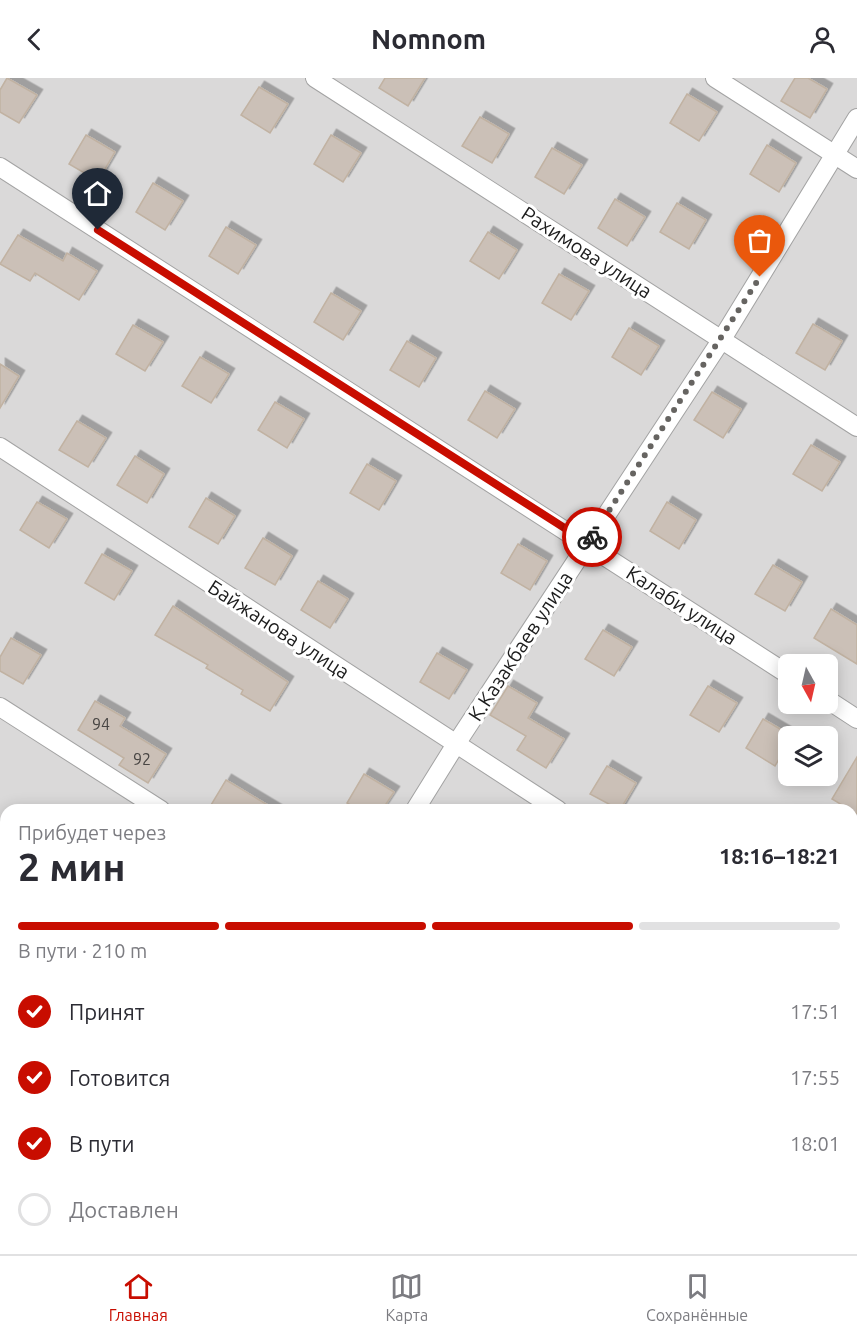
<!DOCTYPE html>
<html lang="ru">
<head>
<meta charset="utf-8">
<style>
  body { margin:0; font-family:Ubuntu,sans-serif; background:#f2f2f3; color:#2b2b33; height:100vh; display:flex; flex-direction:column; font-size:22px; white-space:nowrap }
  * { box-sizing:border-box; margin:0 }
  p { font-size:20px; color:#7c7c81 }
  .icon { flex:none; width:33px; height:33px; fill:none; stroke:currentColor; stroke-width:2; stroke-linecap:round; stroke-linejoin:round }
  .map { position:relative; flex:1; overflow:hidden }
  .drawer { position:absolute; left:0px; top:726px; width:858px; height:450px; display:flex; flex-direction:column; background:#fff; border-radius:18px 18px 0 0; box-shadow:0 3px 15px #0003 }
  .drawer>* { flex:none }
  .needle { width:39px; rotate:172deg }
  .controls { position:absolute; left:778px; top:576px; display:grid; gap:12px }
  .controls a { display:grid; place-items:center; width:60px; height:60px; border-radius:9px; background:#fff; box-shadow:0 3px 15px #0003; font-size:30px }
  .pin { position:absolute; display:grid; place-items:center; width:51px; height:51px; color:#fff; margin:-62px -26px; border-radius:50% 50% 50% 0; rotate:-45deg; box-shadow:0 0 6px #0007 }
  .pin .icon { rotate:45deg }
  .courier { position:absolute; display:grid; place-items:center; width:60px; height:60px; margin:-30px; border:4px solid #c80d00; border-radius:50%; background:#fff; color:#222; box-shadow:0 2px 8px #0007 }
  .overview em { font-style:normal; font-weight:600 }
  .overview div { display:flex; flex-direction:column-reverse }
  .overview { display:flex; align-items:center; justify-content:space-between; height:102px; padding:0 18px }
  h1 { font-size:39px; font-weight:600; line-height:45px }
  .bar { display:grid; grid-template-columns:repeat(4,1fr); gap:9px 6px; align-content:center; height:72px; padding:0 18px }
  .bar i { height:8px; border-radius:4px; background:#e1e1e2 }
  .bar .on { background:#c80d00 }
  .bar p { grid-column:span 4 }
  ol { padding:0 18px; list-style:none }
  li { display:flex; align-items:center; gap:18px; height:66px }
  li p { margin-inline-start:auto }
  li .icon { padding:6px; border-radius:50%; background:#c80d00; color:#fff; stroke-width:4 }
  li:last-child { color:#7c7c81 }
  li i { width:33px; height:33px; border:3px solid #e1e1e2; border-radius:50% }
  header { display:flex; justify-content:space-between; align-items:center; height:78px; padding:0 18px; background:#fff; font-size:27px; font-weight:600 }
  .dock { display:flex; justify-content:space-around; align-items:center; height:84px; border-top:2px solid #e1e1e2; background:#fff; font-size:16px; color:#7c7c81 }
  .dock a { display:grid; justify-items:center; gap:3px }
  .dock .on { color:#c80d00 }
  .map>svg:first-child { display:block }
</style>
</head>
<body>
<header><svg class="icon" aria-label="back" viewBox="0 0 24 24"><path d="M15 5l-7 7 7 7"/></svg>Nomnom<svg class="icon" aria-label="person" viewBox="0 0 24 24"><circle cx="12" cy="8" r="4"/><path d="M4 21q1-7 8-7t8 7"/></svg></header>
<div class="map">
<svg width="857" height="1176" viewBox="0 0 857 1176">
  <defs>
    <filter id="shadow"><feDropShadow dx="5.5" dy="-5.5" stdDeviation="0" flood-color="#0004"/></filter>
  </defs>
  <rect width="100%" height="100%" fill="#efebe1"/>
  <path fill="#dad9d9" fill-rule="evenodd" d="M0,0H857V1176H0ZM789,586H828V626H789ZM789,658H828V698H789ZM6,732H852V1170H6Z"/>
  <polygon fill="#f1d1ce" points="162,1170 298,1170 294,1176 158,1176"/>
  <g fill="#cbc0b7" stroke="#c1b2a2" stroke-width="1.5" filter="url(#shadow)">
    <polygon points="7,0 37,17 19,45 0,34 0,12"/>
    <polygon points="385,0 425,0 408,28 379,10"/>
    <polygon points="795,0 808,0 827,11 810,40 781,23"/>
    <polygon points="259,9 288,26 270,55 241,37"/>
    <polygon points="687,16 717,34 699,63 670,45"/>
    <polygon points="480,39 509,56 492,85 462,68"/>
    <polygon points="86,57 115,74 98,103 69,86"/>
    <polygon points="331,57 361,75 343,104 314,86"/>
    <polygon points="767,67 796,85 779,114 750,96"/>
    <polygon points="552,70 582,87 564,116 535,99"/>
    <polygon points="153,105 183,123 165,152 136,134"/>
    <polygon points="615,121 645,139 627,168 598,150"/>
    <polygon points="677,125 706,142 689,171 660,154"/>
    <polygon points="226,149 256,167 238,196 209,178"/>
    <polygon points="488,154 517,172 499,201 470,183"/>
    <polygon points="18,157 63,183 67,175 97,193 79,222 35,195 30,203 0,186"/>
    <polygon points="559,196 589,213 571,242 542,225"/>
    <polygon points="331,215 361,233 343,262 314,244"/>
    <polygon points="813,246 842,263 825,292 796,275"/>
    <polygon points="133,247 163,264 145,293 116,276"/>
    <polygon points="629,250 659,268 641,297 612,279"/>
    <polygon points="407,263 436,280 419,309 390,292"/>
    <polygon points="200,279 229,296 211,325 182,308"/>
    <polygon points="0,286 19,298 0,330"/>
    <polygon points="485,313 515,331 497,360 468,342"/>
    <polygon points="712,314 741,331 723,360 694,342"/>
    <polygon points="275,324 304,341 287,370 258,352"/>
    <polygon points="77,343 106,360 88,389 59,372"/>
    <polygon points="811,367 840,384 822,413 793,396"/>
    <polygon points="135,378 164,396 147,425 117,407"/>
    <polygon points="367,386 396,403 379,432 350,415"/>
    <polygon points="206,420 235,438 218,466 189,449"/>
    <polygon points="37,424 67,441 49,470 20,452"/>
    <polygon points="667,424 696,442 679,471 650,453"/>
    <polygon points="263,460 292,478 275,507 245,490"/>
    <polygon points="518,466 547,483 530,512 501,495"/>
    <polygon points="102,476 132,493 114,522 85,505"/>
    <polygon points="773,487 802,504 785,533 755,516"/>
    <polygon points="318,503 348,521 330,550 301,532"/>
    <polygon points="173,528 288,604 270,633 241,616 243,612 206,590 208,587 155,557"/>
    <polygon points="831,531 857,547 857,586 814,560"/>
    <polygon points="603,552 632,569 614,598 585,581"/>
    <polygon points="11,560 41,577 23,606 0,593 0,579"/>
    <polygon points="437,575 467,592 449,621 420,604"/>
    <polygon points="508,608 537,625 528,640 564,661 546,690 517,672 526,658 490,637"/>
    <polygon points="708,608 737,625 719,654 690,637"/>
    <polygon points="95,623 125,640 120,648 166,676 148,705 119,687 124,680 78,652"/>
    <polygon points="763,641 792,658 789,658 789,664 775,688 746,670"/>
    <polygon points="857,679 857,736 832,721"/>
    <polygon points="607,688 636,705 620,732 590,716"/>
    <polygon points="364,696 394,714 382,732 359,732 347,725"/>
    <polygon points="226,702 276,732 208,732"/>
  </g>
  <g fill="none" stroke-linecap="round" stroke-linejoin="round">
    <g stroke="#a3a3a3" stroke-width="20">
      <g id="minor">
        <polyline points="315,0 857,349"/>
        <polyline points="715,0 857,91"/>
        <polyline points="0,89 789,597"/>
        <polyline points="0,369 558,732"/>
        <polyline points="828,622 857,641"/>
        <polyline points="0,629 161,732"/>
        <polyline points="415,732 456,666 722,261 857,40"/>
        <polyline points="0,886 6,890"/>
        <polyline points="852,923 857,926"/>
        <polyline points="0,1129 6,1133"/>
        <polyline points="62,1170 71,1176"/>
        <polyline points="427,1170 437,1176"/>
        <polyline points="835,1170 844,1176"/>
        <polyline points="131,1176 135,1170"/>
      </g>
    </g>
    <use href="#minor" stroke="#fff" stroke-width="18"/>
  </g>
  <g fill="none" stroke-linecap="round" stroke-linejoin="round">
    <polyline stroke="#666461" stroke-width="6" stroke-dasharray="0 10.8" points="592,459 760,199"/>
    <polyline stroke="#c80d00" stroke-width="8" points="98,152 588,465 592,459"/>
  </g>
  <g text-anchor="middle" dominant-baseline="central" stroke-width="6" stroke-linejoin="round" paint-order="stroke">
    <g font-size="16" fill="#484543">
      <text x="101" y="646">94</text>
      <text x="142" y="681">92</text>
    </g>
    <g font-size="20" fill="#1c1c1c" stroke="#fff">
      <text transform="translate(587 174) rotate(33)">Рахимова улица</text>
      <text transform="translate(682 527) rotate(33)">Калаби улица</text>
      <text transform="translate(279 551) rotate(33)">Байжанова улица</text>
      <text transform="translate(520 568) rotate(-57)">К.Казакбаев улица</text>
    </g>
  </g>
</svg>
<div class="controls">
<a><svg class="needle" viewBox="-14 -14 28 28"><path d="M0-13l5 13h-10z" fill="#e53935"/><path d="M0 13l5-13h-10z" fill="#7c7c81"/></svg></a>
<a><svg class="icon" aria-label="layers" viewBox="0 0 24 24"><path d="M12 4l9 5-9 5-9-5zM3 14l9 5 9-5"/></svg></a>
</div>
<div class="pin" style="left:760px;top:199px;background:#ea580c"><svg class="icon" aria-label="bag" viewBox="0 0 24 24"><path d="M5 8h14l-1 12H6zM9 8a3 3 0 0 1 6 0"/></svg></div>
<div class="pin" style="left:98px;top:152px;background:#1f2937"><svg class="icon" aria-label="home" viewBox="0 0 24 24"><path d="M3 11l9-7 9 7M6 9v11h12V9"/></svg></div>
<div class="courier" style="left:592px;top:459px"><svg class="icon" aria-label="bike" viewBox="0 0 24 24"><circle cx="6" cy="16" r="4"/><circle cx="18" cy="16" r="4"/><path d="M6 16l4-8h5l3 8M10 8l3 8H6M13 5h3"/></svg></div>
<section class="drawer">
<div class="overview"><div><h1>2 мин</h1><p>Прибудет через</p></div><em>18:16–18:21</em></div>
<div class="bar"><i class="on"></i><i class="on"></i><i class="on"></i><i></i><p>В пути · 210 m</p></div>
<ol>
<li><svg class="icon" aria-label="check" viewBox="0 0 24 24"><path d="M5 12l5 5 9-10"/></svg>Принят<p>17:51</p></li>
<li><svg class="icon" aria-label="check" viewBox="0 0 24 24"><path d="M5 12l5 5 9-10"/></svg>Готовится<p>17:55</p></li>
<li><svg class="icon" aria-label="check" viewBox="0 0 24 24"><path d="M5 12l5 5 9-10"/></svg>В пути<p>18:01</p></li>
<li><i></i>Доставлен</li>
</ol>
</section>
</div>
<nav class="dock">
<a class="on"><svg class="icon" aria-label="home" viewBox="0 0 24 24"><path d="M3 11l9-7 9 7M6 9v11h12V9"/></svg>Главная</a>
<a><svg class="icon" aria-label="map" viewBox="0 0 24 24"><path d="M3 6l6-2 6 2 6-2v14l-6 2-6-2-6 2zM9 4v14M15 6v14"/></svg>Карта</a>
<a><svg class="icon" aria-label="saved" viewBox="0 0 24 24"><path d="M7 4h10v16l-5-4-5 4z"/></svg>Сохранённые</a>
</nav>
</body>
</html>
